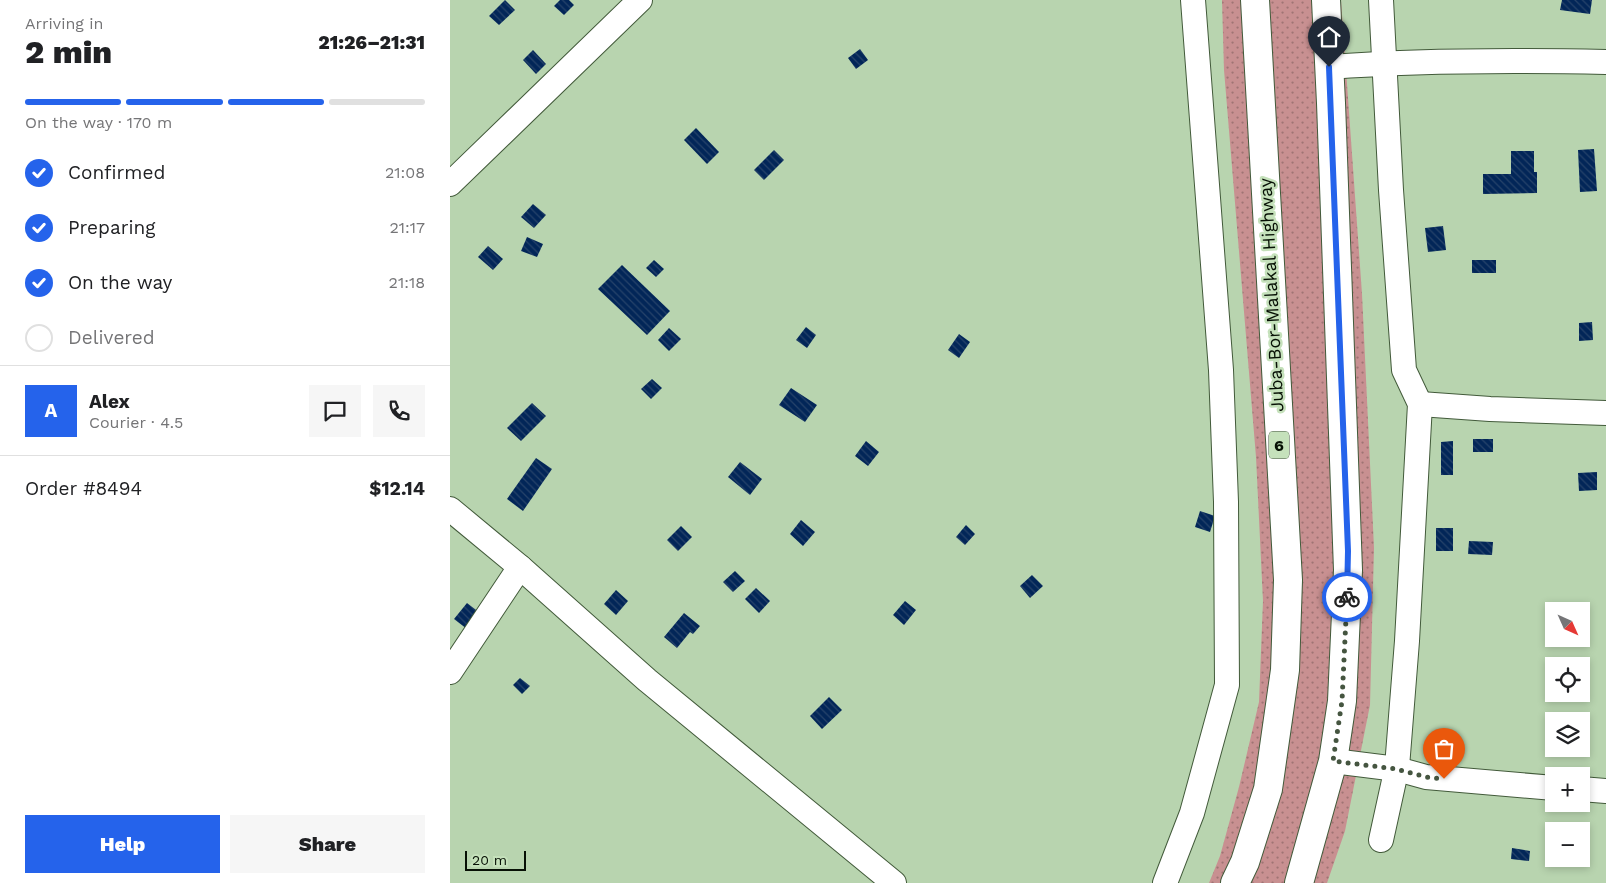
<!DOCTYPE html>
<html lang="en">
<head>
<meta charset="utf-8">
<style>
  body { margin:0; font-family:"Work Sans",sans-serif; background:#f6f6f6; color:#202124; height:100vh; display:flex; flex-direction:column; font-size:19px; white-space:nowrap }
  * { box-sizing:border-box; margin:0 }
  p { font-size:16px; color:#757577 }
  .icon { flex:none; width:28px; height:28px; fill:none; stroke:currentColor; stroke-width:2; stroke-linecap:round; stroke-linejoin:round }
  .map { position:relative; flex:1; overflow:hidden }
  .details { display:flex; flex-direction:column; background:#fff; width:450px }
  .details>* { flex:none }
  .needle { width:32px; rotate:135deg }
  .tools { position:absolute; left:1095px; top:602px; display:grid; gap:10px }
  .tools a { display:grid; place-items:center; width:45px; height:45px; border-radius:0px; background:#fff; box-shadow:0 2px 8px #0003; font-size:25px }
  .scale { position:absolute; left:15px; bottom:12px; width:61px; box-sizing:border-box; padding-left:5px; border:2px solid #071005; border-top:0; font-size:14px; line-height:18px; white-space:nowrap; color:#071005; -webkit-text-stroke:4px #c5e1bb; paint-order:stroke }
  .pin { position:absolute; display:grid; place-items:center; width:42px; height:42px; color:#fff; margin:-51px -21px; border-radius:50% 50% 50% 0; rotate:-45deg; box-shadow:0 0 5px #0007 }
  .pin .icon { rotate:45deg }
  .courier { position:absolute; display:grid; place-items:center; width:50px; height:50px; margin:-25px; border:4px solid #2563eb; border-radius:50%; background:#fff; color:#222; box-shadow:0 1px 6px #0007 }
  .head em { font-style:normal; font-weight:800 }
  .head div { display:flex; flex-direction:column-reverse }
  .head { display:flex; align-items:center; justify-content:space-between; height:85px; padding:0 25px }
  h1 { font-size:32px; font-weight:800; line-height:38px }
  .bar { display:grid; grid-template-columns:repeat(4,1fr); gap:8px 5px; align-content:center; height:60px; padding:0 25px }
  .bar i { height:6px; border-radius:4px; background:#e0e0e0 }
  .bar .on { background:#2563eb }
  .bar p { grid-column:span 4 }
  .line { display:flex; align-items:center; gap:12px; padding:0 25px; border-top:1px solid #e0e0e0 }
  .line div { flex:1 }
  .round { display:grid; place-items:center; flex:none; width:52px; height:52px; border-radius:0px; background:#f6f6f6 }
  ol { padding:0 25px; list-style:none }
  li { display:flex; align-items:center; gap:15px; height:55px }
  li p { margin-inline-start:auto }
  li .icon { padding:5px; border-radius:50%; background:#2563eb; color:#fff; stroke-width:4 }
  li:last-child { color:#757577 }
  li i { width:28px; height:28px; border:2px solid #e0e0e0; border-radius:50% }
  .cta { display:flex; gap:10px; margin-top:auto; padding:10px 25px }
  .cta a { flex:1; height:58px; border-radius:0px; background:#2563eb; color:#fff; font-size:20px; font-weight:800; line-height:58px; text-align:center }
  .cta a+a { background:#f6f6f6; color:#202124 }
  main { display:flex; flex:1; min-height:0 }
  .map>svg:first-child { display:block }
</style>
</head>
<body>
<main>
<section class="details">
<div class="head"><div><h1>2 min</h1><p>Arriving in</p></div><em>21:26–21:31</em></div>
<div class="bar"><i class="on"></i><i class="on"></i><i class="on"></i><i></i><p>On the way · 170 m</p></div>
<ol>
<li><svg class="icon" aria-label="check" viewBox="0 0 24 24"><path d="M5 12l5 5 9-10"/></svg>Confirmed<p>21:08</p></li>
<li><svg class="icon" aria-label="check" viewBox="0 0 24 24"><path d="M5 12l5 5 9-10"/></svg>Preparing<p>21:17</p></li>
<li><svg class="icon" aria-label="check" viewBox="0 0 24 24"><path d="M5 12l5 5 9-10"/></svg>On the way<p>21:18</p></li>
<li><i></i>Delivered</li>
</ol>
<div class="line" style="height:90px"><b class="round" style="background:#2563eb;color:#fff">A</b><div><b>Alex</b><p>Courier · 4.5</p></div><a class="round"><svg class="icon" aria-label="chat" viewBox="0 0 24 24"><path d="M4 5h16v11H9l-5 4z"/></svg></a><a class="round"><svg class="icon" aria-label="phone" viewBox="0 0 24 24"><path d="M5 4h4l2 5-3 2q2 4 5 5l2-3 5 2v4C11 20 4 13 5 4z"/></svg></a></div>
<div class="line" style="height:65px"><div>Order #8494</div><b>$12.14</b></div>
<div class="cta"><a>Help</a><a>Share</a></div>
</section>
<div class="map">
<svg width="1156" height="883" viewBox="0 0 1156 883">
  <defs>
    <pattern id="green-dots" width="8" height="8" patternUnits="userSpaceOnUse" patternTransform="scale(1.25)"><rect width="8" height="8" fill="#c89091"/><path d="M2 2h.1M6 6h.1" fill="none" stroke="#a07474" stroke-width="1.8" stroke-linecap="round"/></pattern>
    <pattern id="building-back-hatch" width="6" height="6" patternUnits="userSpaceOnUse" patternTransform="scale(1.25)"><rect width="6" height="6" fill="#022658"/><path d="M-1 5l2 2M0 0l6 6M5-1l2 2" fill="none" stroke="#26436a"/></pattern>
  </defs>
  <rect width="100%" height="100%" fill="#b8d4af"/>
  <polygon fill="url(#green-dots)" points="772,0 891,0 912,294 924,548 920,705 895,831 877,883 759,883 770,856 789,787 809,702 813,601 806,457 774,70"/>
  <g fill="url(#building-back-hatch)">
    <polygon points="55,0 65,10 49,25 39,16"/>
    <polygon points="110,0 119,0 124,5 114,15 104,6"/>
    <polygon points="1112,0 1142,0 1140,14 1110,10"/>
    <polygon points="410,49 418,60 406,69 398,58"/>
    <polygon points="83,50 96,64 86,74 73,60"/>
    <polygon points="246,128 269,152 257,164 234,140"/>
    <polygon points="1144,149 1147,191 1130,192 1128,150"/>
    <polygon points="324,150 334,160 314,180 304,170"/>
    <polygon points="1061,151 1084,151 1084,172 1087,172 1087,193 1033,194 1033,174 1061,174"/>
    <polygon points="83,204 96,215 84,228 71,217"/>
    <polygon points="993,226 996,250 978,252 975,228"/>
    <polygon points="77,237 93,244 87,257 71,251"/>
    <polygon points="38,246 53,259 43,270 28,257"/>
    <polygon points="204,260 214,269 206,277 196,268"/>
    <rect x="1022" y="260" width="24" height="13"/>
    <polygon points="172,265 220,311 197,335 148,289"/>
    <polygon points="1142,322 1143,340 1129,341 1129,323"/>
    <polygon points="356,327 366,335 357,348 346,340"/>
    <polygon points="219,328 231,339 219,351 208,340"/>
    <polygon points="509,334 520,342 509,358 498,350"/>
    <polygon points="202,379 212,388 201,399 191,389"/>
    <polygon points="341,388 367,405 355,422 329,405"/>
    <polygon points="82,403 96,416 71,441 57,428"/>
    <rect x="1023" y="439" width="20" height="13"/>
    <polygon points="416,441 429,452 418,466 405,456"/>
    <polygon points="1003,441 1003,475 991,475 991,442"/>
    <polygon points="86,458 102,469 73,511 57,499"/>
    <polygon points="290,462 312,479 300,495 278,477"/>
    <polygon points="1147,472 1147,490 1129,491 1128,473"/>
    <polygon points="750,511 765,516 760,532 745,527"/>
    <polygon points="351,520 365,532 353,546 340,534"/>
    <polygon points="516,525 525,534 515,545 506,537"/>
    <polygon points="231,526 242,537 228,551 217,540"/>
    <rect x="986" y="528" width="17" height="23"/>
    <polygon points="1019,541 1043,542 1042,555 1018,554"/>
    <polygon points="285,571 295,581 283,592 273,582"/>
    <polygon points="582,575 593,586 580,598 570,586"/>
    <polygon points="306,588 320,601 309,613 295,599"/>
    <polygon points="166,590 178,601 166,615 154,604"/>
    <polygon points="455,601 466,610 454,625 443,615"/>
    <polygon points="17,603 30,613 17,629 4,619"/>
    <polygon points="234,613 250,626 243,634 240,632 227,648 214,637"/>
    <polygon points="70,678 80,686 72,694 63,685"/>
    <polygon points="379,697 392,710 372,729 360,716"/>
    <polygon points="1062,848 1080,851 1079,861 1061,859"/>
  </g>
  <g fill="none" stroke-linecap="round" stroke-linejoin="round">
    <g stroke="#425a3a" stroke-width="26">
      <g id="street">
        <polyline points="931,0 941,190 954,370 970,404 957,641 947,767 931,840"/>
        <path d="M879,67C972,60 1064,60 1156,62"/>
        <polyline points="0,184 190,0"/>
        <polyline points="970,404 1040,409 1156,413"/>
        <polyline points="0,509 70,567 197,680 444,883"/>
        <polyline points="0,672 70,567"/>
        <polyline points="883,761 947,769 976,777 1104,788"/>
        <polyline points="1131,789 1156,791"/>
        <polyline points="715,883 742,813 777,685 776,502 771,370 743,0"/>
      </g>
    </g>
    <g stroke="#425a3a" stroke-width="30">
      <g id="highway">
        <polyline points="785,883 795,862 818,789 835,670 838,580 805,0"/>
        <polyline points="849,883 883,761 892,701 898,570 881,103 876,0"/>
      </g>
    </g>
    <use href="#street" stroke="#fff" stroke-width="24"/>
    <use href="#highway" stroke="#fff" stroke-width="28"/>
  </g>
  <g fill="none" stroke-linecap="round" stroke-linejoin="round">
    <polyline stroke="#455540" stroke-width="5" stroke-dasharray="0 9" points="897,597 892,701 883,761 946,769 976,777 994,779"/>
    <polyline stroke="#2563eb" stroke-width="6" points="879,67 898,551 897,597"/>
  </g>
  <g text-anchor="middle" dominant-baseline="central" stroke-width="5" stroke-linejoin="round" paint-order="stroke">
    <rect fill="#c5e1bb" stroke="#404f3c" stroke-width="1" x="819" y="431.5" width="20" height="27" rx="4"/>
    <g font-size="16" font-weight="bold" fill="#071005">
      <text x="829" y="445">6</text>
    </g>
    <g font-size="18" fill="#071005" stroke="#c5e1bb">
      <text transform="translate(821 295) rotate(-93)">Juba-Bor-Malakal Highway</text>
    </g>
  </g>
</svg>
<div class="tools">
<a><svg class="needle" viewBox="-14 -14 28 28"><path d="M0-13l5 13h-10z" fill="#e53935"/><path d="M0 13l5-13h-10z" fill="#757577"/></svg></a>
<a><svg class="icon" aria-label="locate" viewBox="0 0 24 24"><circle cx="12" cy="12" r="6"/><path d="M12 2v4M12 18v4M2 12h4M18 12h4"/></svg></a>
<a><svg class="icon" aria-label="layers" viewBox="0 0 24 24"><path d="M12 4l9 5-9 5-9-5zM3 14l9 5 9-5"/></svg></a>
<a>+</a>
<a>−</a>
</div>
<div class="scale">20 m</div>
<div class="pin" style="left:994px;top:779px;background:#ea580c"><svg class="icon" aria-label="bag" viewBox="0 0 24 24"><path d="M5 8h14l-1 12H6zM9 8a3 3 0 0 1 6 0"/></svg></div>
<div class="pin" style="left:879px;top:67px;background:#1f2937"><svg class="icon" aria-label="home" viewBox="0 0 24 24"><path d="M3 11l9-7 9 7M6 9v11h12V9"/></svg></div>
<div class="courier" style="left:897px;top:597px"><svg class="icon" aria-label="bike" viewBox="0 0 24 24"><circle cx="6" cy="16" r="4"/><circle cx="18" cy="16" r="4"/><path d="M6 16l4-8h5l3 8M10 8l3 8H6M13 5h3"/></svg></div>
</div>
</main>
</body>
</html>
